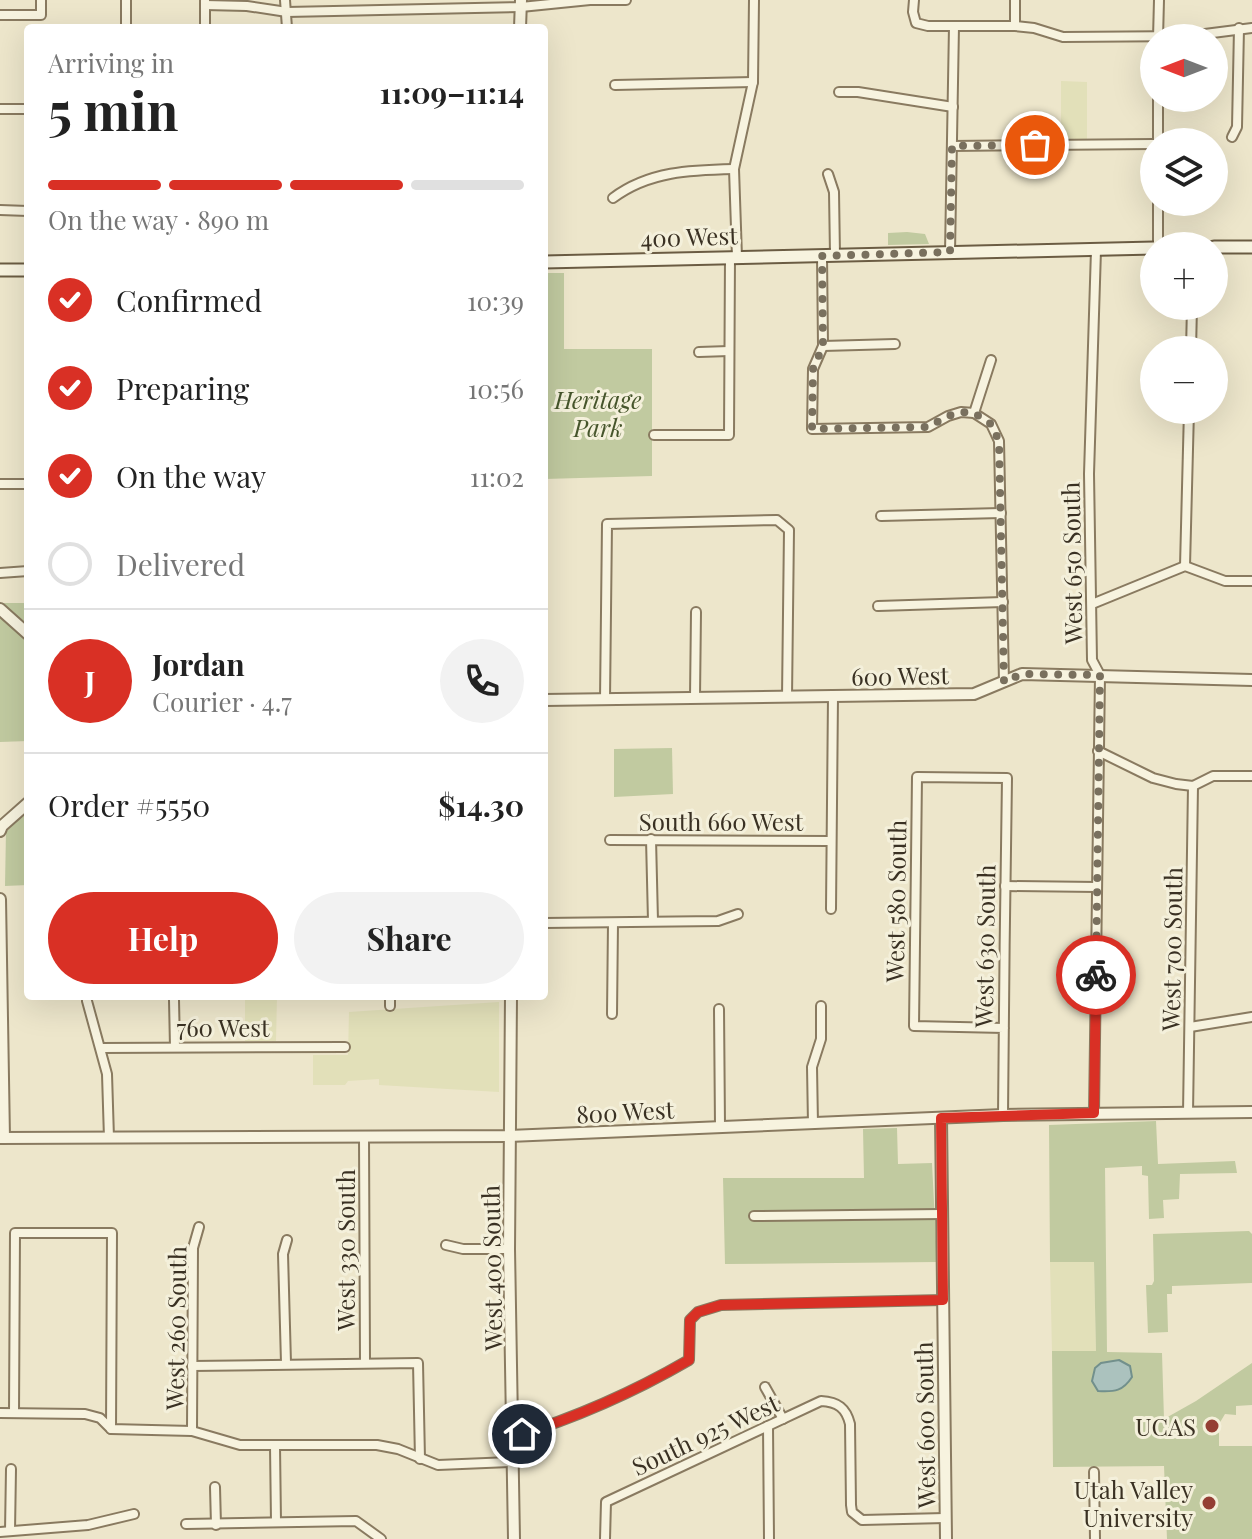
<!DOCTYPE html>
<html lang="en">
<head>
<meta charset="utf-8">
<style>
  body { margin:0; font-family:"Playfair Display",serif; background:#f2f2f2; color:#222; height:100vh; display:flex; flex-direction:column; font-size:30px; white-space:nowrap }
  * { box-sizing:border-box; margin:0 }
  p { font-size:26px; color:#767676 }
  .icon { flex:none; width:44px; height:44px; fill:none; stroke:currentColor; stroke-width:2; stroke-linecap:round; stroke-linejoin:round }
  .map { position:relative; flex:1; overflow:hidden }
  .sheet { position:absolute; left:24px; top:24px; width:524px; height:976px; display:flex; flex-direction:column; background:#fff; border-radius:8px; box-shadow:0 8px 32px #0002 }
  .sheet>* { flex:none }
  .needle { width:52px; rotate:270deg }
  .tools { position:absolute; left:1140px; top:24px; display:grid; gap:16px }
  .tools a { display:grid; place-items:center; width:88px; height:88px; border-radius:50%; background:#fff; box-shadow:0 8px 32px #0002; font-size:40px }
  .pin { position:absolute; display:grid; place-items:center; width:68px; height:68px; color:#fff; margin:-34px; border:4px solid #fff; border-radius:50%; box-shadow:0 2px 8px #0007 }
  .courier { position:absolute; display:grid; place-items:center; width:80px; height:80px; margin:-40px; border:6px solid #d93025; border-radius:50%; background:#fff; color:#222; box-shadow:0 2px 10px #0007 }
  .head em { font-style:normal; font-weight:700 }
  .head div { display:flex; flex-direction:column-reverse }
  .head { display:flex; align-items:center; justify-content:space-between; height:136px; padding:0 24px }
  h1 { font-size:52px; font-weight:700; line-height:60px }
  .bar { display:grid; grid-template-columns:repeat(4,1fr); gap:12px 8px; align-content:center; height:96px; padding:0 24px }
  .bar i { height:10px; border-radius:6px; background:#e0e0e0 }
  .bar .active { background:#d93025 }
  .bar p { grid-column:span 4 }
  .line { display:flex; align-items:center; gap:20px; padding:0 24px; border-top:2px solid #e0e0e0 }
  .line div { flex:1 }
  .round { display:grid; place-items:center; flex:none; width:84px; height:84px; border-radius:42px; background:#f2f2f2 }
  ol { padding:0 24px; list-style:none }
  li { display:flex; align-items:center; gap:24px; height:88px }
  li p { margin-inline-start:auto }
  li .icon { padding:8px; border-radius:50%; background:#d93025; color:#fff; stroke-width:4 }
  li:last-child { color:#767676 }
  li i { width:44px; height:44px; border:4px solid #e0e0e0; border-radius:50% }
  .button { display:flex; gap:16px; margin-top:auto; padding:16px 24px }
  .button a { flex:1; height:92px; border-radius:48px; background:#d93025; color:#fff; font-size:32px; font-weight:700; line-height:92px; text-align:center }
  .button a+a { background:#f2f2f2; color:#222 }
  .map>svg:first-child { display:block }
</style>
</head>
<body>
<div class="map">
<svg width="1252" height="1539" viewBox="0 0 1252 1539">
  <rect width="100%" height="100%" fill="#ede6cb"/>
  <g fill="#e2e0b9">
    <polygon points="1061,81 1087,82 1087,140 1061,140"/>
    <polygon points="245,996 277,996 276,1041 245,1041"/>
    <polygon points="499,1002 499,1092 379,1085 379,1079 348,1081 345,1085 313,1085 313,1055 348,1055 349,1012"/>
    <polygon points="1094,1261 1096,1352 1052,1351 1050,1262"/>
  </g>
  <g fill="#c1caa0">
    <polygon points="907,232 925,234 929,244 888,245 888,233"/>
    <polygon points="544,273 564,273 564,349 652,349 652,476 544,479"/>
    <polygon points="0,603 28,603 28,741 0,742"/>
    <polygon points="672,748 673,794 614,797 614,749"/>
    <polygon points="28,810 28,885 5,886 6,832"/>
    <polygon points="1156,1121 1158,1164 1235,1161 1237,1173 1180,1174 1179,1199 1163,1200 1164,1218 1149,1219 1148,1176 1142,1175 1142,1166 1105,1168 1107,1352 1162,1353 1164,1419 1196,1401 1252,1363 1252,1405 1236,1406 1236,1415 1225,1414 1219,1424 1219,1446 1252,1446 1252,1539 1167,1539 1164,1466 1053,1467 1052,1351 1096,1351 1094,1262 1050,1262 1049,1125"/>
    <polygon points="897,1128 898,1164 932,1163 937,1262 725,1264 723,1178 864,1178 863,1129"/>
    <polygon points="1249,1231 1252,1234 1252,1283 1172,1286 1172,1294 1167,1294 1168,1332 1148,1333 1146,1285 1152,1285 1154,1281 1153,1234"/>
  </g>
  <path fill="#abc2be" stroke="#72908c" stroke-width="2" d="M1119,1360L1130,1366L1132,1377C1123,1391 1115,1392 1098,1391L1092,1381L1095,1368L1101,1363Z"/>
  <g fill="none" stroke-linecap="round" stroke-linejoin="round">
    <g stroke="#897a60" stroke-width="12">
      <g id="minor">
        <polyline points="285,0 287,28"/>
        <polyline points="914,0 913,12 916,23 928,26 1015,26 1034,28 1063,37 1189,36 1252,28"/>
        <polyline points="1015,0 1015,26"/>
        <polyline points="205,5 247,6 287,12 521,7 590,0 626,0"/>
        <polyline points="0,15 41,15 41,0"/>
        <polyline points="126,28 126,0"/>
        <polyline points="205,28 205,1"/>
        <polyline points="1158,38 1159,0"/>
        <polyline points="615,85 753,82"/>
        <polyline points="839,92 858,92 953,107"/>
        <polyline points="1158,98 1158,142"/>
        <polyline points="0,109 28,109"/>
        <polyline points="1232,137 1237,127 1239,28"/>
        <polyline points="952,146 1154,144"/>
        <polyline points="828,174 834,192 835,255"/>
        <path d="M613,198C649,171 691,170 734,169"/>
        <polyline points="0,210 28,211"/>
        <polyline points="1158,246 1158,202"/>
        <polyline points="950,252 954,26"/>
        <polyline points="822,256 823,346 813,369 812,429 928,427 948,416 961,412 974,413 991,424 999,441 1004,682"/>
        <polyline points="737,257 734,169 753,82 754,0"/>
        <polyline points="823,346 895,344"/>
        <polyline points="1191,350 1192,306"/>
        <polyline points="699,352 729,351"/>
        <polyline points="974,413 991,360"/>
        <polyline points="654,435 729,435 730,257"/>
        <polyline points="0,484 28,484"/>
        <polyline points="881,516 1001,513"/>
        <polyline points="1185,566 1189,410"/>
        <polyline points="0,573 28,571"/>
        <polyline points="1092,604 1185,566 1225,581 1252,581"/>
        <polyline points="878,606 1003,602"/>
        <polyline points="695,697 696,612"/>
        <polyline points="605,699 607,524 777,520 789,530 787,697"/>
        <polyline points="1098,751 1153,778 1176,784 1193,786 1213,776 1252,776"/>
        <polyline points="651,839 653,921"/>
        <polyline points="610,840 831,841"/>
        <polyline points="1005,886 1097,887"/>
        <polyline points="831,909 833,696"/>
        <polyline points="544,923 718,921 738,914"/>
        <polyline points="174,1000 175,1047"/>
        <polyline points="87,1001 107,1074 109,1138"/>
        <polyline points="390,1006 390,996"/>
        <polyline points="719,1009 720,1126"/>
        <polyline points="612,1014 613,923"/>
        <polyline points="1190,1027 1252,1017"/>
        <polyline points="101,1048 345,1047"/>
        <polyline points="1094,1113 1100,675 1092,660 1089,474 1096,250"/>
        <polyline points="1188,1113 1193,786"/>
        <path d="M1003,1115C1004,1003 1005,890 1007,778L917,777L914,1026L1004,1028"/>
        <polyline points="813,1124 812,1067 821,1039 821,1006"/>
        <polyline points="364,1137 365,1362"/>
        <polyline points="754,1216 942,1214"/>
        <polyline points="446,1245 463,1249 509,1249"/>
        <polyline points="286,1363 283,1254 287,1240"/>
        <polyline points="192,1366 418,1363 420,1459"/>
        <polyline points="765,1387 783,1419"/>
        <polyline points="0,1413 85,1414 100,1418 111,1429 192,1431 240,1445 377,1445 398,1449 438,1465 512,1462"/>
        <polyline points="14,1413 15,1233 112,1233 111,1429"/>
        <polyline points="768,1426 769,1539"/>
        <polyline points="192,1431 193,1248 199,1227"/>
        <path d="M513,1437C575,1418 634,1392 689,1360L690,1320L698,1312L721,1305L943,1300"/>
        <polyline points="275,1446 276,1522"/>
        <polyline points="1094,1472 1095,1539"/>
        <polyline points="215,1487 216,1525"/>
        <polyline points="186,1524 356,1521 381,1539"/>
        <polyline points="10,1531 11,1469"/>
        <polyline points="0,1532 88,1525 134,1514"/>
        <path d="M605,1539L606,1502L821,1401C838,1402 846,1408 850,1424L851,1505L852,1512L862,1520L945,1518"/>
      </g>
    </g>
    <g stroke="#897a60" stroke-width="14">
      <g id="tertiary">
        <polyline points="520,28 521,0"/>
        <polyline points="0,609 28,634"/>
        <polyline points="544,700 974,694 1022,674 1252,680"/>
        <polyline points="0,831 2,826 28,803"/>
        <polyline points="0,899 4,1138"/>
        <polyline points="511,996 509,1249 514,1539"/>
        <polyline points="941,1118 946,1539"/>
        <polyline points="0,1138 509,1136 1003,1115 1252,1112"/>
      </g>
    </g>
    <g stroke="#6b5c43" stroke-width="15">
      <g id="secondary">
        <polyline points="1214,247 1252,247"/>
        <polyline points="544,262 1154,248"/>
        <polyline points="0,270 28,270"/>
      </g>
    </g>
    <use href="#minor" stroke="#f7f3df" stroke-width="8"/>
    <use href="#tertiary" stroke="#f7f3df" stroke-width="10"/>
    <use href="#secondary" stroke="#f7f3df" stroke-width="11"/>
  </g>
  <g fill="none" stroke-linecap="round" stroke-linejoin="round">
    <polyline stroke="#79705e" stroke-width="8" stroke-dasharray="0 14.4" points="1035,145 952,146 950,252 822,256 823,346 813,369 812,429 928,427 948,416 961,412 974,413 991,424 999,441 1004,682 1022,674 1100,675 1096,975"/>
    <path stroke="#d93025" stroke-width="10" d="M522,1434C580,1416 637,1390 689,1360L690,1320L698,1312L721,1305L943,1300L941,1118L1094,1113L1096,975"/>
  </g>
  <g fill="#943e34" stroke="#f4f0db" stroke-width="3">
    <circle cx="1212" cy="1426" r="8"/>
    <circle cx="1209" cy="1503" r="8"/>
  </g>
  <g text-anchor="middle" dominant-baseline="central" stroke-width="6" stroke-linejoin="round" paint-order="stroke">
    <g font-size="24" fill="#3a3123" stroke="#f4f0db">
      <text transform="translate(689 236) rotate(-2)">400 West</text>
      <text transform="translate(1071 563) rotate(-91)">West 650 South</text>
      <text transform="translate(900 675) rotate(-1)">600 West</text>
      <text x="721" y="821">South 660 West</text>
      <text transform="translate(895 901) rotate(-89)">West 580 South</text>
      <text transform="translate(984 946) rotate(-89)">West 630 South</text>
      <text transform="translate(1171 949) rotate(-89)">West 700 South</text>
      <text x="223" y="1027">760 West</text>
      <text transform="translate(625 1111) rotate(-3)">800 West</text>
      <text transform="translate(345 1250) rotate(-90)">West 330 South</text>
      <text transform="translate(491 1268) rotate(-91)">West 400 South</text>
      <text transform="translate(175 1328) rotate(-89)">West 260 South</text>
      <text transform="translate(924 1425) rotate(-91)">West 600 South</text>
      <text transform="translate(705 1434) rotate(-25)">South 925 West</text>
    </g>
    <g font-size="24" font-style="italic" fill="#46552b" stroke="#f4f0db">
      <text x="598" y="399">Heritage<tspan x="598" dy="28">Park</tspan></text>
    </g>
    <g font-size="24" fill="#3a3123" stroke="#f4f0db" text-anchor="end">
      <text x="1196" y="1426">UCAS</text>
      <text x="1193" y="1489">Utah Valley<tspan x="1193" dy="28">University</tspan></text>
    </g>
  </g>
</svg>
<div class="tools">
<a><svg class="needle" viewBox="-14 -14 28 28"><path d="M0-13l5 13h-10z" fill="#e53935"/><path d="M0 13l5-13h-10z" fill="#767676"/></svg></a>
<a><svg class="icon" aria-label="layers" viewBox="0 0 24 24"><path d="M12 4l9 5-9 5-9-5zM3 14l9 5 9-5"/></svg></a>
<a>+</a>
<a>−</a>
</div>
<div class="pin" style="left:1035px;top:145px;background:#ea580c"><svg class="icon" aria-label="bag" viewBox="0 0 24 24"><path d="M5 8h14l-1 12H6zM9 8a3 3 0 0 1 6 0"/></svg></div>
<div class="pin" style="left:522px;top:1434px;background:#1f2937"><svg class="icon" aria-label="home" viewBox="0 0 24 24"><path d="M3 11l9-7 9 7M6 9v11h12V9"/></svg></div>
<div class="courier" style="left:1096px;top:975px"><svg class="icon" aria-label="bike" viewBox="0 0 24 24"><circle cx="6" cy="16" r="4"/><circle cx="18" cy="16" r="4"/><path d="M6 16l4-8h5l3 8M10 8l3 8H6M13 5h3"/></svg></div>
<section class="sheet">
<div class="head"><div><h1>5 min</h1><p>Arriving in</p></div><em>11:09–11:14</em></div>
<div class="bar"><i class="active"></i><i class="active"></i><i class="active"></i><i></i><p>On the way · 890 m</p></div>
<ol>
<li><svg class="icon" aria-label="check" viewBox="0 0 24 24"><path d="M5 12l5 5 9-10"/></svg>Confirmed<p>10:39</p></li>
<li><svg class="icon" aria-label="check" viewBox="0 0 24 24"><path d="M5 12l5 5 9-10"/></svg>Preparing<p>10:56</p></li>
<li><svg class="icon" aria-label="check" viewBox="0 0 24 24"><path d="M5 12l5 5 9-10"/></svg>On the way<p>11:02</p></li>
<li><i></i>Delivered</li>
</ol>
<div class="line" style="height:144px"><b class="round" style="background:#d93025;color:#fff">J</b><div><b>Jordan</b><p>Courier · 4.7</p></div><a class="round"><svg class="icon" aria-label="phone" viewBox="0 0 24 24"><path d="M5 4h4l2 5-3 2q2 4 5 5l2-3 5 2v4C11 20 4 13 5 4z"/></svg></a></div>
<div class="line" style="height:104px"><div>Order #5550</div><b>$14.30</b></div>
<div class="button"><a>Help</a><a>Share</a></div>
</section>
</div>
</body>
</html>
